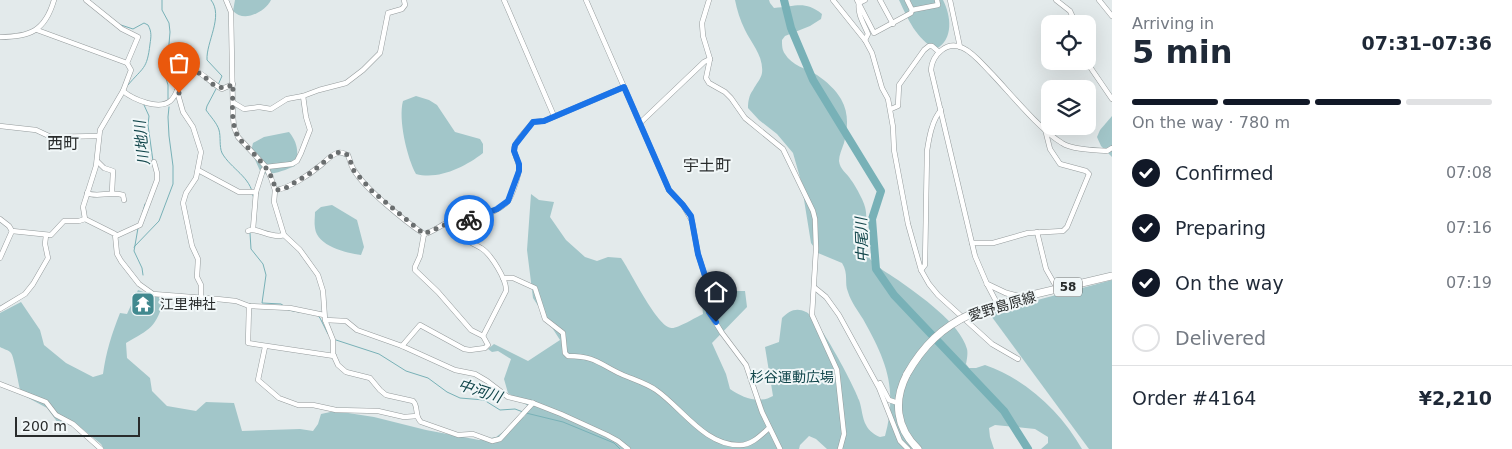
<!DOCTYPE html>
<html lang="en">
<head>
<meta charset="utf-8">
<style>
  body { margin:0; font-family:"DejaVu Sans","Noto Sans JP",sans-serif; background:#f6f6f7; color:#1f2937; height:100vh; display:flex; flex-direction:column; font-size:19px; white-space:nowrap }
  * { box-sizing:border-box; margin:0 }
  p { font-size:16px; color:#747a83 }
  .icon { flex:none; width:28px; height:28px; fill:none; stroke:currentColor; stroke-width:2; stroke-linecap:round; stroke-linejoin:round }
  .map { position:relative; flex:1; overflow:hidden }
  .panel { display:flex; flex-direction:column; background:#fff; width:400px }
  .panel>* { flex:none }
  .tools { position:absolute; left:1041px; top:15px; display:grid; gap:10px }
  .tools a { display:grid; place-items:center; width:55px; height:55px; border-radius:10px; background:#fff; box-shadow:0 5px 20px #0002; font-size:25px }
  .scale { position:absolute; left:15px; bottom:12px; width:125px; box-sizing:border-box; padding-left:5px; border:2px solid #292c2c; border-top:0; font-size:14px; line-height:18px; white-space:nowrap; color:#292c2c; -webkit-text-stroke:4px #f1f7f8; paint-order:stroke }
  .pin { position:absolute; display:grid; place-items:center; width:42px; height:42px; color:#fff; margin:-51px -21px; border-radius:50% 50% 50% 0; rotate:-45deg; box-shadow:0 0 5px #0007 }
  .pin .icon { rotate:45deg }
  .courier { position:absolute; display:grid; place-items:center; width:50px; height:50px; margin:-25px; border:4px solid #1a73e8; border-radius:50%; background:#fff; color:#222; box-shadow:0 1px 6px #0007 }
  .summary em { font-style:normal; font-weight:700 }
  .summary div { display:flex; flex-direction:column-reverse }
  .summary { display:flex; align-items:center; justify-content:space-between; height:85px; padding:0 20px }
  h1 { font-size:32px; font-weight:700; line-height:38px }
  .bar { display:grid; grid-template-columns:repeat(4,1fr); gap:8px 5px; align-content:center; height:60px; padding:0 20px }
  .bar i { height:6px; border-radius:4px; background:#e0e1e3 }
  .bar .selected { background:#111827 }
  .bar p { grid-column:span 4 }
  .line { display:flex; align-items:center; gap:12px; padding:0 20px; border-top:1px solid #e0e1e3 }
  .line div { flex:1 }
  ol { padding:0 20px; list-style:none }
  li { display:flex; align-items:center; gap:15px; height:55px }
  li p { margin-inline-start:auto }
  li .icon { padding:5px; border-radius:50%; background:#111827; color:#fff; stroke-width:4 }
  li:last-child { color:#747a83 }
  li i { width:28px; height:28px; border:2px solid #e0e1e3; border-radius:50% }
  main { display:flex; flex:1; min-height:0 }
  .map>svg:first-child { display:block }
</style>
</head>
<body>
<main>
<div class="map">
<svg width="1112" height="449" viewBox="0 0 1112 449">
  <rect width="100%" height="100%" fill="#e3eaeb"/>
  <g fill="#a2c6c9">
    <path d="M235,0H271C265,12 244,23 233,11Z"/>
    <path d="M735,0H769L770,3L774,8C796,7 804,0 822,14L821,19L810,26L785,36L782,40C782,45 782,50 785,54C791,65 807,69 817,75C826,81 836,90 841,99C849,113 848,128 844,143C842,149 839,155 839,161C840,170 847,173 851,180C855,185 864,201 865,207C869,221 862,245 868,256C875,267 888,273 898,280C919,295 960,323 967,349C968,353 967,359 966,364L969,368H976L985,365C1026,379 1061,412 1082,449H1041L1048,443V437L1035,429L995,425L989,428L990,437L994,449H827L816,439L809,436L800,445L799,449H104L101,444L75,423H58L47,408L21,394C19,387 14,356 11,353C9,350 3,349 0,347V313L21,302L40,330L44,345L66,363L93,377L103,374C106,352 112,333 120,313L127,314L138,290L164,299C156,328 150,329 126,343L127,358L150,378L152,391L167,406L196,411L206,402L234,403L242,431L300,429L313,431L318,424L321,414L335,411L374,417L426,430L479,440L496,437L525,416L528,406L508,393L504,379L511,359L498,351L492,352L488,349L494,344L528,361L560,340L533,298L527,250L531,194L539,200L554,202L550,217L566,240L585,257L597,261L608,257L621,258C630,270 658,329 672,328C679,328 696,317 703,314L701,291H745L747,307L712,343L726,374L730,389C743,398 759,404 773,396L765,347L779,342L782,318C789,311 796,307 806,312C817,316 854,385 859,400C862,408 862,418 866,425C869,431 875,435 880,437L885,436C898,388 886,360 863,319C858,311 851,302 848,292C844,283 849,274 842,263L818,253L811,243L801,181L793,153L777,134L759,120L748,108C748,102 749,95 753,90C756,84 761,79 762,73C764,56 751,43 745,30C740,20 737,10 735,0Z"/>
    <path d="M899,0H943C951,16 954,39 936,49C916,39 908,19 899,0Z"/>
    <path d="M416,96L429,100L437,105L455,132L480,139L483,144V153C465,167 439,180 416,174C407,158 398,119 403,101Z"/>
    <polygon points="1112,116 1112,157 1101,146 1097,137 1100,130"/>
    <path d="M289,132C298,143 299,153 295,166C285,170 272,176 261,173L251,151L253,143L264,137Z"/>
    <path d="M332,205L357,220L364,247L361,255C346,253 317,246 315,228C314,223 315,217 315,212L321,207Z"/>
    <polygon points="1112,280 1112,449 1089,449 989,313"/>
  </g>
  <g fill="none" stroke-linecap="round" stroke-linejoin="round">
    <g stroke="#78b1b7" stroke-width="1">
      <polyline points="162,0 162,10 169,23 170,32 168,56 162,65 168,85 168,99"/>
      <path d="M211,0C224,16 206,42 207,60L222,76L218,85"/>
      <path d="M121,25L133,29L144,23L148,25C152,32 151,37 150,44C147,70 143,67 128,85"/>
      <path d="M216,89L207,106L206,110C210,116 217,123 219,130C221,137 219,146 222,153C231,169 251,177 253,196"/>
      <polyline points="144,105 149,116 148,125 153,161"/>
      <polyline points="143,211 145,204"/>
      <polyline points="138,228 134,251 142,268 143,275"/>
      <polyline points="250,233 251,249 263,264 266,275 262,303 281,304 284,306"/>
      <polyline points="134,247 159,221 173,184 173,166 169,136 168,117 169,107"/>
      <polyline points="141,299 138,311 145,313 147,307"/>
      <polyline points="288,310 299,312"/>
      <polyline points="318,316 320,318 328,334"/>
      <polyline points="336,340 379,354 406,371 428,378 447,392 460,398 484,400 500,410 515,409 523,412"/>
      <polyline points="526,413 563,422 614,443 620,449"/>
    </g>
    <polyline stroke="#78b1b7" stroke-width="8" points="784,0 791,28 813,80 881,191 872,219 876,269 894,295 1004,411 1028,449"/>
    <g stroke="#959b9c" stroke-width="5.5">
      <g id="minor">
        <polyline points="86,0 122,29 138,37 127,63"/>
        <path d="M226,0L231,12L233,116L234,127L238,137L266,167L271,178L275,190L274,202L284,235L300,250L318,275L323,291L325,320L333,340V354L338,365L346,372L370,378L380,390L386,395L413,401C419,407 414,416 421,422L458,435L473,434L492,441L500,439L533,403"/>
        <polyline points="504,0 554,116"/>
        <polyline points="586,0 669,190 683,205 692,221 698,254 706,279 706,301 709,312 722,333 746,365 762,412 780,449"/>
        <polyline points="709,0 702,23 703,36 710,59 706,78 709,83 725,92 731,98 745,118 783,149 813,211 815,219 816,249 812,315 837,370 844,434 840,449"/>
        <polyline points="833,0 865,40 872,53 882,88 888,99 893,127 894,150 908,224 921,270 929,284 938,295 992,344 1018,359"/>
        <polyline points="857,0 874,33 911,13 912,10 907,0"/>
        <path d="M865,0L859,3C857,14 864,24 868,34L865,40"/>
        <polyline points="880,0 893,24"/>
        <polyline points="950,0 960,47"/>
        <polyline points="1056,0 1070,11 1076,24"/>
        <polyline points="1099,0 1112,16"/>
        <polyline points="912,10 938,5 937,0"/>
        <polyline points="37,30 127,63 131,70 123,91 100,130 96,166 83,207 85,219"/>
        <path d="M0,37C30,37 45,31 54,0"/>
        <polyline points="1088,47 1088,51"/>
        <polyline points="1086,61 1112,99"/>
        <path d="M123,91C130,97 137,100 147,103C189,114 170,67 196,71C202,73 214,85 222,89L233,84"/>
        <polyline points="177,91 183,112 193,127 201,152 196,178 186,193 183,203 192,246 198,259 197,277 201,285 201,297"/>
        <polyline points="234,103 244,109 259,107 271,109 287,99 303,96 319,90 346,83 363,70 380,53 388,13 402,9 405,5 404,0"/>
        <polyline points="891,109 898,106 899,85 924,50 929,46 932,46 939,52"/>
        <polyline points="640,123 704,62 710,59"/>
        <polyline points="0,126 36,130 51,137 98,136"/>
        <polyline points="97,161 104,168 113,171 112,192"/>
        <polyline points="198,170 239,192 256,192"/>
        <path d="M275,190C289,189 310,174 321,165C326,161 331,155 337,153C342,151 344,154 348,155C350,160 351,166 354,170C365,189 406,222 424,234C435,232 444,221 456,220C458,220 461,222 463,222C473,222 502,209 508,201C512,196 519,175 519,168C519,162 515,156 514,150C513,143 529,128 533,122L544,121L624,87"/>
        <path d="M87,193C97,198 109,191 123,195L124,200"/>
        <polyline points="0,219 9,226 12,231 51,235 64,221 79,221 85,219 115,234 117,254 121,261 139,284 153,294 217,299 236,301 249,306 290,308 324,315"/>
        <path d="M462,222L467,240C472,244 477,245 481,248C491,254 507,280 506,291L483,336"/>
        <polyline points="253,229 256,192 263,170 266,167 292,164 297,161 301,153 310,130 306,117 303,96"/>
        <path d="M248,231C256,226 269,239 284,235"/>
        <polyline points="1037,232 1046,269 1058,290"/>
        <polyline points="116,236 140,225 157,180 157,173 154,162"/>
        <polyline points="972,243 993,243 1028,233 1063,231 1067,227 1089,174 1086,171 1060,164 1050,149 1045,129"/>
        <polyline points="0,258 12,231"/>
        <path d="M921,270L925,265L927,151C929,138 932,120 941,110"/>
        <path d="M503,278H513L535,288L545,319L563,333L565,353L568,356C596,356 599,364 621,374C632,379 646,383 656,390C682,408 705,446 740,445C752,445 761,435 769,428"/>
        <polyline points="815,288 826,297 839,315 879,388 900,441 908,449"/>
        <path d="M998,305L987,284L975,256L931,70C932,55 947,40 963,48C974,53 983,65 992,74C1011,94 1039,129 1062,143C1072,150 1095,150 1107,151L1112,148"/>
        <polyline points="249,306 248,343 334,356"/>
        <polyline points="0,309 25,294 33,284 48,258 45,244 46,235"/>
        <polyline points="325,320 346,321 357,330 402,346 455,370 475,374 487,381 508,397 533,403 561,414 607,435 618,441 628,449"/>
        <polyline points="402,346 420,325 464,349 470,350 485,348 488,345 483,336 471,330 438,292 415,270 415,267 420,256 424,234"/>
        <polyline points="265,347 258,380 279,398 298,405 313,405 336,410 378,411 404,417 417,416"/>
        <polyline points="880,383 889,400 898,403"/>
        <polyline points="0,384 46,402 56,415 73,424 101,449"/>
      </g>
    </g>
    <g stroke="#959b9c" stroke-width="6">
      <polyline id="tertiary" points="987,284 1006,293 1022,297"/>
    </g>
    <g stroke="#959b9c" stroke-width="8">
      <g id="primary">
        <polyline points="971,314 1023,297 1112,276"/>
        <path d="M907,374C893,401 896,428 918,449"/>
      </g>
    </g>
    <use href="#minor" stroke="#fff" stroke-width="4.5"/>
    <use href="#tertiary" stroke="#fff" stroke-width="5"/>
    <use href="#primary" stroke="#fff" stroke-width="7"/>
    <g stroke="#959b9c" stroke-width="8" stroke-linecap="butt">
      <path id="primary-bridge" d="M907,374C923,346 942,327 971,314"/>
    </g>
    <use href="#primary-bridge" stroke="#fff" stroke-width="7"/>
  </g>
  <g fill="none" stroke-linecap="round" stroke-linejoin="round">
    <path stroke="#6a6e6f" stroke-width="5" stroke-dasharray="0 9" d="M179,93L177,91L184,75C207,61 208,99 233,84C233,101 230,121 238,137C251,153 273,168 275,190L284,189L289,186L312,172L335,153L341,152L348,155L354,171L372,191L424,234L456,220L462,222L469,220"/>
    <polyline stroke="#1a73e8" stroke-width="6" points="469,220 497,209 508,201 519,171 519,164 514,151 515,145 533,122 544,121 624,87 669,190 683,205 691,216 698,254 706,279 706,301 709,312 716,322"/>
  </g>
  <defs>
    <g id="temple-square" transform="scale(1.25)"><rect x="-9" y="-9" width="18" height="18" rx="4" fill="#41898f" stroke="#f1f7f8"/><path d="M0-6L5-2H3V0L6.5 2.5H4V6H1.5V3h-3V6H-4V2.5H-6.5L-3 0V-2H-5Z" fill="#fff"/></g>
  </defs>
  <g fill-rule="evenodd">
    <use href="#temple-square" x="143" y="304"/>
  </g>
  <g text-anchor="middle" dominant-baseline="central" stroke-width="4" stroke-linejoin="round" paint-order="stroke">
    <rect fill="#f1f7f8" stroke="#656969" stroke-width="1" x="1054" y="277.5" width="28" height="19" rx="4"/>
    <g font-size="12" font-weight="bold" fill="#292c2c">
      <text x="1068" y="287">58</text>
    </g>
    <g font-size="14" fill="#292c2c" stroke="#f1f7f8" text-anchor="start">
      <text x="160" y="304">江里神社</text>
    </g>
    <g font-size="14" fill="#292c2c" stroke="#f1f7f8">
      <text transform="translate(1002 306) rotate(-17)">愛野島原線</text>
    </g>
    <g font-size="14" fill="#13474c" stroke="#f1f7f8">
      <text x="792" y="377">杉谷運動広場</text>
    </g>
    <g font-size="15" font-style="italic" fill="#12464b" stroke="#f1f7f8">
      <text transform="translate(142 143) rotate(-96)">川地川</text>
      <text transform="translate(862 240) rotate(-92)">中尾川</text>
      <text transform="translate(480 391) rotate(18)">中河川</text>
    </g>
    <g font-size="16" fill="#292c2c" stroke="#f1f7f8">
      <text x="63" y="143">西町</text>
      <text x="707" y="165">宇土町</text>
    </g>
  </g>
</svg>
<div class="tools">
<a><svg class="icon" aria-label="locate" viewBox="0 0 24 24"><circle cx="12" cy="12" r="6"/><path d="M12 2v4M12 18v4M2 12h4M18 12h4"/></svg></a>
<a><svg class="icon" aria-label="layers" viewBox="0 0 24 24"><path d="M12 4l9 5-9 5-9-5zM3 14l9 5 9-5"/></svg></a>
</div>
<div class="scale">200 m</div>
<div class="pin" style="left:179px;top:93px;background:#ea580c"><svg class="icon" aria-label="bag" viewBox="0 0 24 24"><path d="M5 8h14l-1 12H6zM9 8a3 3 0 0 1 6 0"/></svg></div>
<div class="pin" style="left:716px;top:322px;background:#1f2937"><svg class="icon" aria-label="home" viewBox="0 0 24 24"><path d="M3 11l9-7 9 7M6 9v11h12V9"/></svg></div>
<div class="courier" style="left:469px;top:220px"><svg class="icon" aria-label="bike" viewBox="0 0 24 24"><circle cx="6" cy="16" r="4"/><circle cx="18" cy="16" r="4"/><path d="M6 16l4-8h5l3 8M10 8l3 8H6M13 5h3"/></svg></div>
</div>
<section class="panel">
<div class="summary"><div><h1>5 min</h1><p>Arriving in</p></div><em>07:31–07:36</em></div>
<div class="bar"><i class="selected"></i><i class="selected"></i><i class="selected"></i><i></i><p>On the way · 780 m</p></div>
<ol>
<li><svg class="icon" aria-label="check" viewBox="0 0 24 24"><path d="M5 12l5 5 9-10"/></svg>Confirmed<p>07:08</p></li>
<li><svg class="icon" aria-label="check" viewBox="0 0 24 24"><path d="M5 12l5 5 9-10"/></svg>Preparing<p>07:16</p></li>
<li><svg class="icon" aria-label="check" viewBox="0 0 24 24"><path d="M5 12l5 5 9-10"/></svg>On the way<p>07:19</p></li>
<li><i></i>Delivered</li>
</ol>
<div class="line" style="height:65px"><div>Order #4164</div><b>¥2,210</b></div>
</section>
</main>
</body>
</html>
